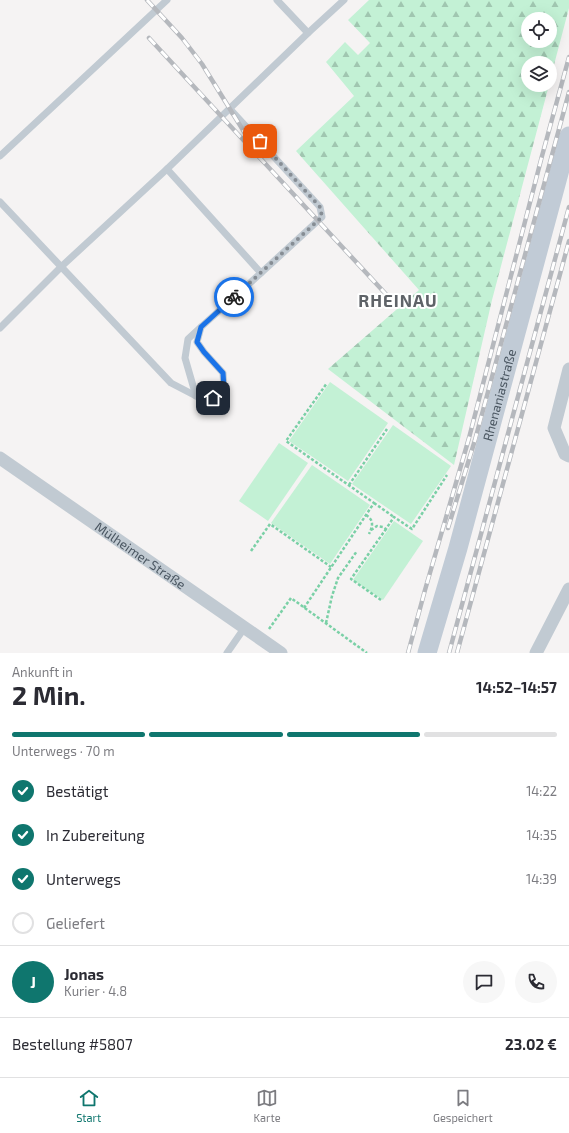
<!DOCTYPE html>
<html lang="de">
<head>
<meta charset="utf-8">
<style>
  body { margin:0; font-family:"Exo 2",sans-serif; background:#f7f7f7; color:#2b2b33; height:100vh; display:flex; flex-direction:column; font-size:15px; white-space:nowrap }
  * { box-sizing:border-box; margin:0 }
  p { font-size:13px; color:#7c7c81 }
  .icon { flex:none; width:22px; height:22px; fill:none; stroke:currentColor; stroke-width:2; stroke-linecap:round; stroke-linejoin:round }
  .map { position:relative; height:653px; overflow:hidden }
  .side { display:flex; flex-direction:column; background:#fff; flex:1 }
  .side>* { flex:none }
  .controls { position:absolute; left:521px; top:12px; display:grid; gap:8px }
  .controls a { display:grid; place-items:center; width:36px; height:36px; border-radius:50%; background:#fff; box-shadow:0 4px 16px #0002; font-size:20px }
  .pin { position:absolute; display:grid; place-items:center; width:34px; height:34px; color:#fff; margin:-17px; border-radius:8px; box-shadow:0 2px 6px #0006 }
  .courier { position:absolute; display:grid; place-items:center; width:40px; height:40px; margin:-20px; border:3px solid #1a73e8; border-radius:50%; background:#fff; color:#222; box-shadow:0 1px 5px #0007 }
  .overview em { font-style:normal; font-weight:700 }
  .overview div { display:flex; flex-direction:column-reverse }
  .overview { display:flex; align-items:center; justify-content:space-between; height:68px; padding:0 12px }
  h1 { font-size:26px; font-weight:700; line-height:30px }
  .bar { display:grid; grid-template-columns:repeat(4,1fr); gap:6px 4px; align-content:center; height:48px; padding:0 12px }
  .bar i { height:5px; border-radius:3px; background:#e1e1e2 }
  .bar .on { background:#0f766e }
  .bar p { grid-column:span 4 }
  .line { display:flex; align-items:center; gap:10px; padding:0 12px; border-top:1px solid #e1e1e2 }
  .line div { flex:1 }
  .round { display:grid; place-items:center; flex:none; width:42px; height:42px; border-radius:21px; background:#f7f7f7 }
  ol { padding:0 12px; list-style:none }
  li { display:flex; align-items:center; gap:12px; height:44px }
  li p { margin-inline-start:auto }
  li .icon { padding:4px; border-radius:50%; background:#0f766e; color:#fff; stroke-width:4 }
  li:last-child { color:#7c7c81 }
  li i { width:22px; height:22px; border:2px solid #e1e1e2; border-radius:50% }
  .tabs { display:flex; justify-content:space-around; align-items:center; height:56px; border-top:1px solid #e1e1e2; background:#fff; font-size:11px; color:#7c7c81 }
  .tabs a { display:grid; justify-items:center; gap:2px }
  .tabs .on { color:#0f766e }
  .map>svg:first-child { display:block }
</style>
</head>
<body>
<div class="map">
<svg width="569" height="653" viewBox="0 0 569 653">
  <defs>
    <pattern id="forest-firs" width="22" height="20" patternUnits="userSpaceOnUse"><rect width="22" height="20" fill="#c3f1d5"/><path d="M5 1l3.5 6h-7zM16 11l3.5 6h-7z" fill="#a0c6b0"/></pattern>
  </defs>
  <rect width="100%" height="100%" fill="#f5f3f3"/>
  <path fill="url(#forest-firs)" fill-rule="evenodd" d="M369,0H569V8L550,80V63H528V85H549L492,300L454,465L328,369L419,290L296,151L354,96L326,62L345,42L358,55L370,43L348,20ZM528,19H550V41H528Z"/>
  <g fill="#c3f1d5">
    <polygon points="330,382 388,423 348,481 289,441"/>
    <polygon points="393,425 451,466 411,524 352,484"/>
    <polygon points="279,443 308,463 268,521 239,501"/>
    <polygon points="312,465 370,505 330,564 271,523"/>
    <polygon points="394,521 423,541 383,600 353,580"/>
  </g>
  <g fill="none" stroke-linecap="round" stroke-linejoin="round">
    <g stroke="#7ad0a6" stroke-width="2.5" stroke-dasharray="3 2" stroke-linecap="butt">
      <polyline points="349,485 387,429"/>
      <polyline points="374,503 394,517"/>
      <path d="M366,515C374,520 373,526 369,534"/>
      <polyline points="371,530 377,526 383,527 386,529 394,517 412,529 447,475"/>
      <polyline points="251,551 270,524 331,567"/>
      <polyline points="381,600 351,579 386,529"/>
      <polyline points="304,608 374,503 286,441 327,383"/>
      <polyline points="326,623 332,596 338,578 357,551"/>
      <polyline points="269,629 291,598 367,653"/>
    </g>
    <g stroke="#c1cad2" stroke-width="7">
      <polyline points="277,0 308,33"/>
      <polyline points="0,156 167,0"/>
      <polyline points="167,169 261,273 322,217 320,207 230,109"/>
      <polyline points="0,202 171,383 196,396 213,398 224,389 223,373 204,352 197,342 201,327 261,273"/>
      <polyline points="0,328 62,266 167,169 308,33 344,0"/>
      <polyline points="196,396 185,358 188,339 201,327"/>
      <polyline points="227,653 245,627"/>
    </g>
    <g stroke="#c1cad2" stroke-width="13">
      <polyline points="569,369 554,428 565,454 569,456"/>
      <path id="s1" d="M0,458L281,653"/>
      <polyline points="536,653 569,589"/>
    </g>
    <path stroke="#c1cbd6" stroke-width="19" id="s2" d="M427,653L458,548L569,136"/>
    <g stroke="#b5b8bd" stroke-width="4.5">
      <g id="rail">
        <polyline points="147,0 182,38 202,64 251,143"/>
        <polyline points="149,38 395,304"/>
        <polyline points="448,528 475,440 569,92"/>
        <polyline points="408,653 425,590 469,438 542,156 569,57"/>
        <polyline points="449,653 569,207"/>
        <polyline points="457,653 569,241"/>
      </g>
    </g>
    <use href="#rail" stroke="#fff" stroke-width="3" stroke-dasharray="9" stroke-linecap="butt"/>
  </g>
  <g fill="none" stroke-linecap="round" stroke-linejoin="round">
    <polyline stroke="#868d94" stroke-width="4" stroke-dasharray="0 7.2" points="234,297 322,217 320,207 260,141"/>
    <polyline stroke="#1a73e8" stroke-width="5" points="213,398 224,388 223,373 204,352 197,342 201,327 234,297"/>
  </g>
  <g text-anchor="middle" dominant-baseline="central" stroke-width="4" stroke-linejoin="round" paint-order="stroke">
    <g font-size="13" fill="#4a5661" stroke="#fff">
      <text stroke="none"><textPath href="#s2" startOffset="268">Rhenaniastraße</textPath></text>
      <text stroke="none"><textPath href="#s1" startOffset="171">Mülheimer Straße</textPath></text>
    </g>
    <g font-size="17" font-weight="bold" letter-spacing="1" fill="#5f6368" stroke="#fff">
      <text x="398" y="300">RHEINAU</text>
    </g>
  </g>
</svg>
<div class="controls">
<a><svg class="icon" aria-label="locate" viewBox="0 0 24 24"><circle cx="12" cy="12" r="6"/><path d="M12 2v4M12 18v4M2 12h4M18 12h4"/></svg></a>
<a><svg class="icon" aria-label="layers" viewBox="0 0 24 24"><path d="M12 4l9 5-9 5-9-5zM3 14l9 5 9-5"/></svg></a>
</div>
<div class="pin" style="left:260px;top:141px;background:#ea580c"><svg class="icon" aria-label="bag" viewBox="0 0 24 24"><path d="M5 8h14l-1 12H6zM9 8a3 3 0 0 1 6 0"/></svg></div>
<div class="pin" style="left:213px;top:398px;background:#1f2937"><svg class="icon" aria-label="home" viewBox="0 0 24 24"><path d="M3 11l9-7 9 7M6 9v11h12V9"/></svg></div>
<div class="courier" style="left:234px;top:297px"><svg class="icon" aria-label="bike" viewBox="0 0 24 24"><circle cx="6" cy="16" r="4"/><circle cx="18" cy="16" r="4"/><path d="M6 16l4-8h5l3 8M10 8l3 8H6M13 5h3"/></svg></div>
</div>
<section class="side">
<div class="overview"><div><h1>2 Min.</h1><p>Ankunft in</p></div><em>14:52–14:57</em></div>
<div class="bar"><i class="on"></i><i class="on"></i><i class="on"></i><i></i><p>Unterwegs · 70 m</p></div>
<ol>
<li><svg class="icon" aria-label="check" viewBox="0 0 24 24"><path d="M5 12l5 5 9-10"/></svg>Bestätigt<p>14:22</p></li>
<li><svg class="icon" aria-label="check" viewBox="0 0 24 24"><path d="M5 12l5 5 9-10"/></svg>In Zubereitung<p>14:35</p></li>
<li><svg class="icon" aria-label="check" viewBox="0 0 24 24"><path d="M5 12l5 5 9-10"/></svg>Unterwegs<p>14:39</p></li>
<li><i></i>Geliefert</li>
</ol>
<div class="line" style="height:72px"><b class="round" style="background:#0f766e;color:#fff">J</b><div><b>Jonas</b><p>Kurier · 4.8</p></div><a class="round"><svg class="icon" aria-label="chat" viewBox="0 0 24 24"><path d="M4 5h16v11H9l-5 4z"/></svg></a><a class="round"><svg class="icon" aria-label="phone" viewBox="0 0 24 24"><path d="M5 4h4l2 5-3 2q2 4 5 5l2-3 5 2v4C11 20 4 13 5 4z"/></svg></a></div>
<div class="line" style="height:52px"><div>Bestellung #5807</div><b>23.02 €</b></div>
</section>
<nav class="tabs">
<a class="on"><svg class="icon" aria-label="home" viewBox="0 0 24 24"><path d="M3 11l9-7 9 7M6 9v11h12V9"/></svg>Start</a>
<a><svg class="icon" aria-label="map" viewBox="0 0 24 24"><path d="M3 6l6-2 6 2 6-2v14l-6 2-6-2-6 2zM9 4v14M15 6v14"/></svg>Karte</a>
<a><svg class="icon" aria-label="saved" viewBox="0 0 24 24"><path d="M7 4h10v16l-5-4-5 4z"/></svg>Gespeichert</a>
</nav>
</body>
</html>
